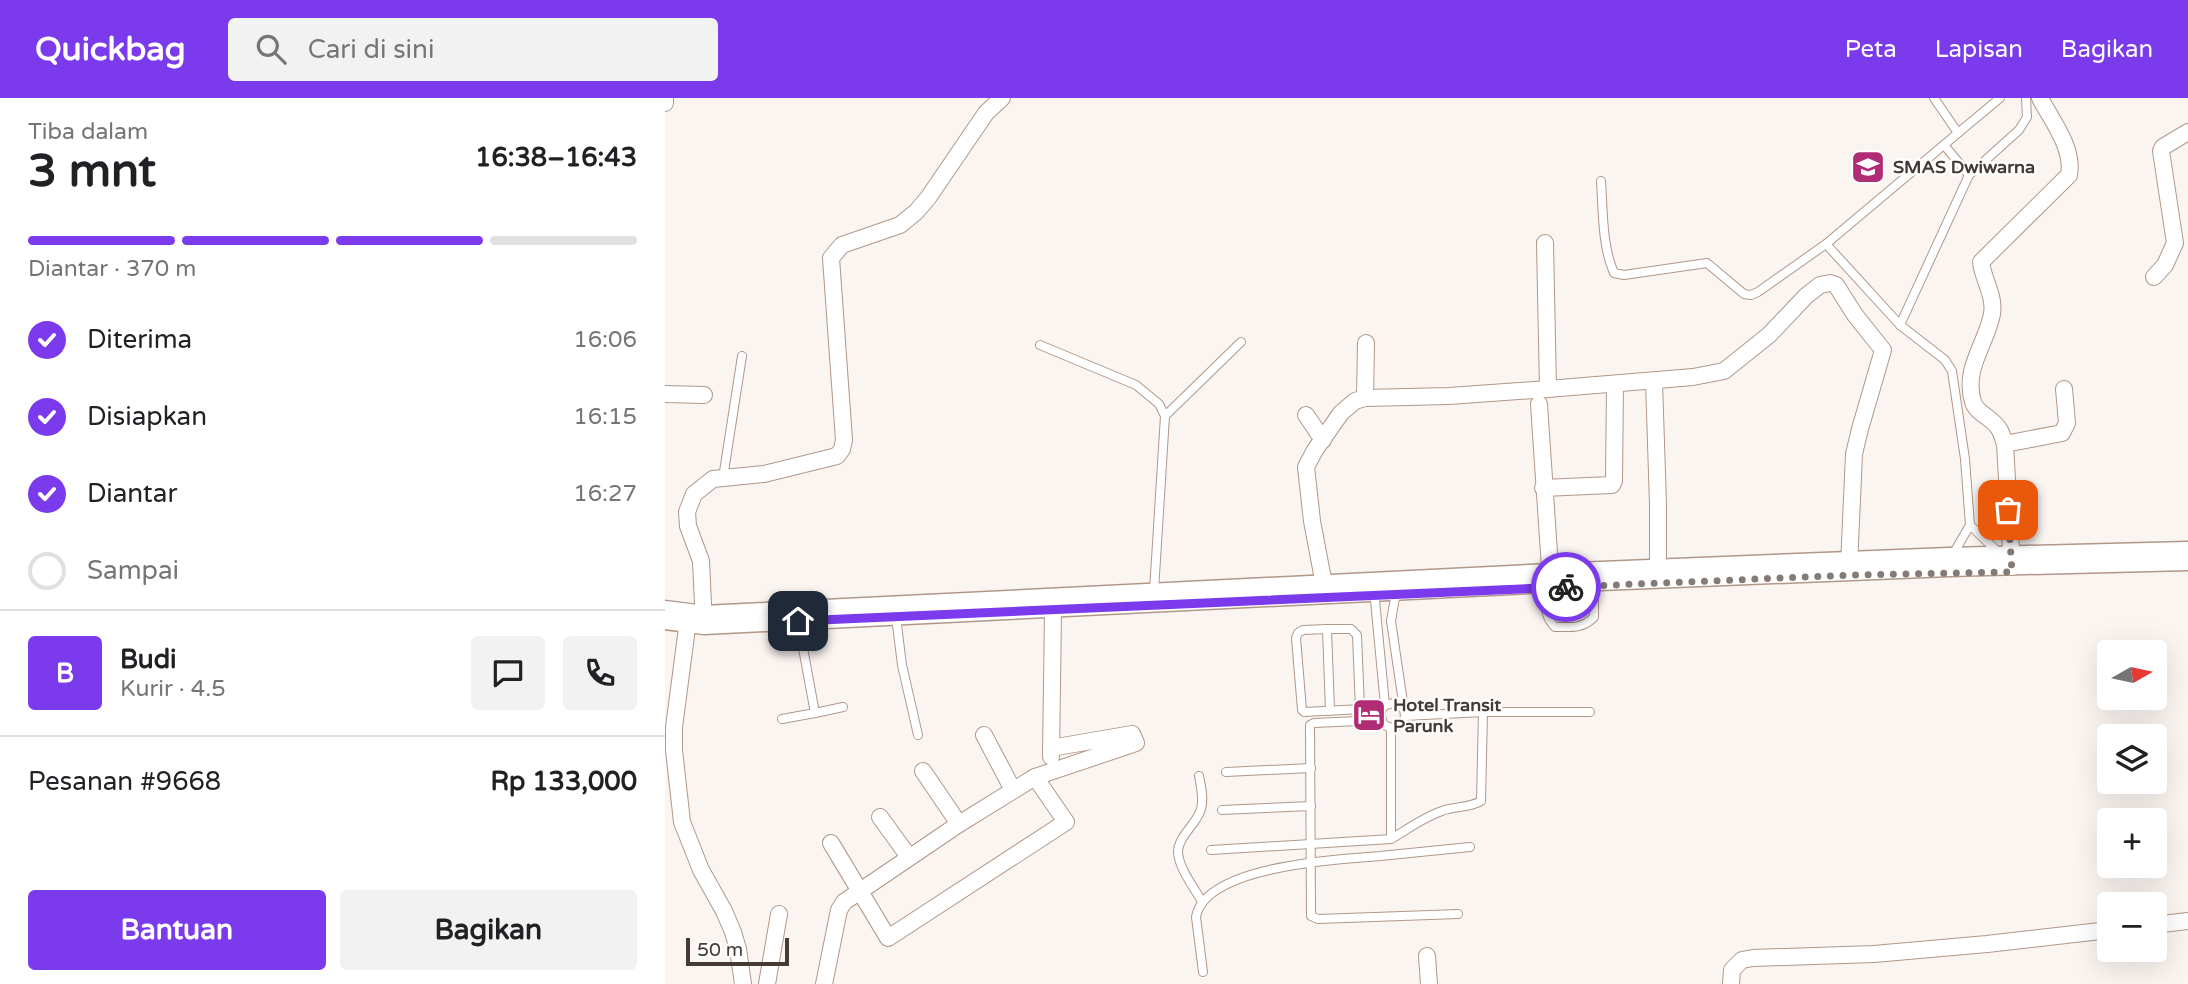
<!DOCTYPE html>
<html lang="id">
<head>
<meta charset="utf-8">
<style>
  body { margin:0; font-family:"Varela Round",sans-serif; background:#f2f2f2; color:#202124; height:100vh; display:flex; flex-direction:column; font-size:26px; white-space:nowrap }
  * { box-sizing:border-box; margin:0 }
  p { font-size:23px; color:#757577 }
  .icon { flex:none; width:38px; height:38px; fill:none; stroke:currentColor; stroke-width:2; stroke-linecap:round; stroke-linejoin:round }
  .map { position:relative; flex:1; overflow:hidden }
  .panel { display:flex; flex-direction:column; background:#fff; width:665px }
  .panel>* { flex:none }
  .needle { width:46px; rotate:81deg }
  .controls { position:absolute; left:1432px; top:542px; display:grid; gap:14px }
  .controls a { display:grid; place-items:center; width:70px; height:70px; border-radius:7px; background:#fff; box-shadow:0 7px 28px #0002; font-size:35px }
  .scale { position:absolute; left:21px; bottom:18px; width:103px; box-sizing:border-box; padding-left:7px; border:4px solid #453a34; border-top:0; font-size:19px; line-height:24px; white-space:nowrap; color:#453a34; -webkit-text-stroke:5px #fff; paint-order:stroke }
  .pin { position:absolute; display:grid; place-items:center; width:60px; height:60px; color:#fff; margin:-30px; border-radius:14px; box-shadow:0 4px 10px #0006 }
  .courier { position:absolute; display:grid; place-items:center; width:70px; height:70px; margin:-35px; border:5px solid #7c3aed; border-radius:50%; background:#fff; color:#222; box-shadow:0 2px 9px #0007 }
  .head em { font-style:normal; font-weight:700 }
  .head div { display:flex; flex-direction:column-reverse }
  .head { display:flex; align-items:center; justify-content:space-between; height:119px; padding:0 28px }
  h1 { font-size:46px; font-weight:700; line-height:52px }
  .bar { display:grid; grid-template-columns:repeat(4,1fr); gap:10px 7px; align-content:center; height:84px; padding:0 28px }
  .bar i { height:9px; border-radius:5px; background:#e0e0e0 }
  .bar .current { background:#7c3aed }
  .bar p { grid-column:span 4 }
  .line { display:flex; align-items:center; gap:18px; padding:0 28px; border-top:2px solid #e0e0e0 }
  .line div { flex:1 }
  .round { display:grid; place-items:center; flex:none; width:74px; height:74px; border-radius:7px; background:#f2f2f2 }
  ol { padding:0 28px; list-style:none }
  li { display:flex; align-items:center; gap:21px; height:77px }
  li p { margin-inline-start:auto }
  li .icon { padding:7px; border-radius:50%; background:#7c3aed; color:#fff; stroke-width:4 }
  li:last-child { color:#757577 }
  li i { width:38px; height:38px; border:4px solid #e0e0e0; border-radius:50% }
  .action { display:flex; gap:14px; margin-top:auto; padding:14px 28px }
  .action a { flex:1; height:80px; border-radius:7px; background:#7c3aed; color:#fff; font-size:28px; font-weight:700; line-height:80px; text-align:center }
  .action a+a { background:#f2f2f2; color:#202124 }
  header { display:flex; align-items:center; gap:42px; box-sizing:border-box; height:98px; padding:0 35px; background:#7c3aed; color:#fff }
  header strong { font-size:33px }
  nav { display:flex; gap:38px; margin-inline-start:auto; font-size:24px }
  .search { width:490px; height:63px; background:#f2f2f2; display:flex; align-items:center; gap:18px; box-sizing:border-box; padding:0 24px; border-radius:7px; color:#757577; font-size:26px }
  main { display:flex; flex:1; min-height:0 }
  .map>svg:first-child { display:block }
</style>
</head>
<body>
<header>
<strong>Quickbag</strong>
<div class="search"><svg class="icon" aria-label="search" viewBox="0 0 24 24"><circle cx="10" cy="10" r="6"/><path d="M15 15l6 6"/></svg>Cari di sini</div>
<nav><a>Peta</a><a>Lapisan</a><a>Bagikan</a></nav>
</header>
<main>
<section class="panel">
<div class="head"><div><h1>3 mnt</h1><p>Tiba dalam</p></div><em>16:38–16:43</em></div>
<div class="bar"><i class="current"></i><i class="current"></i><i class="current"></i><i></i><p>Diantar · 370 m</p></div>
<ol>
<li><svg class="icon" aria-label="check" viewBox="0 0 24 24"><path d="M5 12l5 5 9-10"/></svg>Diterima<p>16:06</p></li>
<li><svg class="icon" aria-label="check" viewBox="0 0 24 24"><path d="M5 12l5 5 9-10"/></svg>Disiapkan<p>16:15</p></li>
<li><svg class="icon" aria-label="check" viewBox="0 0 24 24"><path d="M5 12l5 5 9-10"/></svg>Diantar<p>16:27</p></li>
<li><i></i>Sampai</li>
</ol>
<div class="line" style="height:126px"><b class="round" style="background:#7c3aed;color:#fff">B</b><div><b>Budi</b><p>Kurir · 4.5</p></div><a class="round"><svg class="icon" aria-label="chat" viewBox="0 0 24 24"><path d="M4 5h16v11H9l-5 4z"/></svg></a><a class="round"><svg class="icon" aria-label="phone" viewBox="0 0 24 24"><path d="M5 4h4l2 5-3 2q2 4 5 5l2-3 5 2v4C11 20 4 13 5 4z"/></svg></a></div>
<div class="line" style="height:91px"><div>Pesanan #9668</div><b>Rp 133,000</b></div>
<div class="action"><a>Bantuan</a><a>Bagikan</a></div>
</section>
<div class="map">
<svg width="1523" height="886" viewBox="0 0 1523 886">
  <rect width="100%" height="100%" fill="#fbf5f2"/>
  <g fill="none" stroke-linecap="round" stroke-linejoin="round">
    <g stroke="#b19788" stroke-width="10">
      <g id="lane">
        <polyline points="1293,35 1335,0"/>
        <polyline points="1304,77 1354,32 1362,19 1361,0"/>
        <path d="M936,83C938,112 937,148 949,175L959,177L1042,165L1079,196L1086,197L1093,194L1161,146L1235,227L1280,262L1287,273L1300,361L1305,427"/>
        <polyline points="1161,146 1293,35 1269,0"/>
        <polyline points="1235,227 1304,77 1279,47"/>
        <polyline points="375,247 471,287 494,306 500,318 489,493"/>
        <polyline points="500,318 576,244"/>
        <polyline points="58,380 77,258"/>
        <polyline points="1287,458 1305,427 1335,456"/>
        <path d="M879,490C880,504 879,519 890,529C905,529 918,531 929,519V482"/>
        <polyline points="709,492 720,607"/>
        <path d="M731,494L726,523L740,618C737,629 728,633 718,626L715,614L720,607L729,605L738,610"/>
        <polyline points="231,519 237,567 253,637"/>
        <polyline points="133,523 150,615 178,609"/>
        <polyline points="662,531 638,532 633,535 631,540 637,612 639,614 717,610"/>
        <polyline points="665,613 662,531 686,531 692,537 695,611"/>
        <polyline points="740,618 818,614 925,614"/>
        <polyline points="117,621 150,615"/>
        <polyline points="716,622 649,625 645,627 646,818 653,821 793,816"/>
        <path d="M726,630V741C743,731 759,719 777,713C789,708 805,710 816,703L818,614"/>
        <polyline points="561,674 646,670"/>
        <path d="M534,678C536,688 539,701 536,711C532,726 513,738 513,754C514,771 529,789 537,804"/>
        <polyline points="557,712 646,708"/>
        <polyline points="546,752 726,741"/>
        <path d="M538,874L531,819C540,768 673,761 715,758C745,755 775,752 805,749"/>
      </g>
    </g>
    <g stroke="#b19788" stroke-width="18">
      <g id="street">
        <polyline points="0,5 0,0"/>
        <polyline points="880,145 883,291"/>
        <polyline points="1489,179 1500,167 1510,145 1496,53 1498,49 1523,34"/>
        <polyline points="989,283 993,407 993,476"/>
        <polyline points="0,296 39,297"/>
        <polyline points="700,300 701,245"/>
        <polyline points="874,306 886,485"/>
        <polyline points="641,317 658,342"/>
        <polyline points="1340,346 1397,335 1402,325 1399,291"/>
        <polyline points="878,390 947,387 949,383 950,286"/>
        <path d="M1347,469L1340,346C1338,341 1337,335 1334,331C1328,320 1311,315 1308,304C1298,270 1321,247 1327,216C1330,197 1318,182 1316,164L1404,77C1409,50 1387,23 1375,0"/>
        <polyline points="661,497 647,423 641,369 650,352 676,315 690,303 700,300 784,298 883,291 1028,279 1059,273 1104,237 1141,198 1155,187 1165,185 1171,187 1190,217 1218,252 1195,331 1189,356 1184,468"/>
        <polyline points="39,528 36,463 23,428 22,414 29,396 48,381 99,376 172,358 177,351 179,342 166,160 177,147 235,127 251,114 263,100 321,15 337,0"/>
        <polyline points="22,530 9,629 9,652 17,724 36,772 59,813 68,834 73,851 78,886"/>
        <polyline points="319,637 348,692"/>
        <polyline points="386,659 388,513"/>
        <polyline points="258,673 294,726"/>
        <polyline points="215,719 244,759"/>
        <polyline points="166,745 223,840 401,724 370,679"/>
        <polyline points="1489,827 1523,823"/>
        <polyline points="762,858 764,886"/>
        <polyline points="102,886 114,816"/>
        <polyline points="159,886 174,812 179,804 294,726 370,679 471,645 467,636 386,650"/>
        <polyline points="1066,886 1067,872 1077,862 1088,860 1209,856 1322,846 1444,832"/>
      </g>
    </g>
    <g stroke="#b19788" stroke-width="31">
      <polyline id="highway" points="0,517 39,522 886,480 1284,464 1523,458"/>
    </g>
    <use href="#lane" stroke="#fff" stroke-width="8"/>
    <use href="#street" stroke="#fff" stroke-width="16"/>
    <use href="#highway" stroke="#fff" stroke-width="28"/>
  </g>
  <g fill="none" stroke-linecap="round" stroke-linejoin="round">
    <polyline stroke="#857b76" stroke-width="7" stroke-dasharray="0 12.6" points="901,489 1188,477 1347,474 1343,412"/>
    <path stroke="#7c3aed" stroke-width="9" d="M133,523C389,514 645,498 901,489"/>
  </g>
  <defs>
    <g id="school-square" transform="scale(1.75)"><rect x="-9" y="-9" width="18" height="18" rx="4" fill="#b02d76" stroke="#fff"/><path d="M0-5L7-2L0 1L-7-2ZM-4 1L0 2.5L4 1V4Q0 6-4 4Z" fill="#fff"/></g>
    <g id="hotel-square" transform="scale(1.75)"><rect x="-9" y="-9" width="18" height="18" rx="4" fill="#b02d76" stroke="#fff"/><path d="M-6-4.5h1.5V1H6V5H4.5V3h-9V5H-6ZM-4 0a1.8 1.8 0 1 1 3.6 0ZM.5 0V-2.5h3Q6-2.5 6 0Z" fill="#fff"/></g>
  </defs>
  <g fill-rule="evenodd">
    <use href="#school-square" x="1203" y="69"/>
    <use href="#hotel-square" x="704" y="617"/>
  </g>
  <g text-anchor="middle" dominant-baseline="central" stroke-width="5" stroke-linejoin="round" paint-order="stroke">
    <g font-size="18" font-weight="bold" fill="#453a34" stroke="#fff" text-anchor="start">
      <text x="1228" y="69">SMAS Dwiwarna</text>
      <text x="728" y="607">Hotel Transit<tspan x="728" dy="21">Parunk</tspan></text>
    </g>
  </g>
</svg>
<div class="controls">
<a><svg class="needle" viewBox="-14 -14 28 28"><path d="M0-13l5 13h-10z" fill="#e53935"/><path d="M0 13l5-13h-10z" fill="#757577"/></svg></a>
<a><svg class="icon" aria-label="layers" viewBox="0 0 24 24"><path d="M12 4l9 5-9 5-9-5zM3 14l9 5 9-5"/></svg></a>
<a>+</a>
<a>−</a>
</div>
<div class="scale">50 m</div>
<div class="pin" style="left:1343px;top:412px;background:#ea580c"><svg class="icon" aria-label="bag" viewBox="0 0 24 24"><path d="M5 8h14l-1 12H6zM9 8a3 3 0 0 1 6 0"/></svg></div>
<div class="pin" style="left:133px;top:523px;background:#1f2937"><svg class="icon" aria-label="home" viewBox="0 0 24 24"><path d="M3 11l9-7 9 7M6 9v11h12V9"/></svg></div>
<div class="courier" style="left:901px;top:489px"><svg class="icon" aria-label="bike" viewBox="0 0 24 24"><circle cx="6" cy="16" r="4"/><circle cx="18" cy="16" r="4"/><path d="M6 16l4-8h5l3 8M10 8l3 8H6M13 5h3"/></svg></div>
</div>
</main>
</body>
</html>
